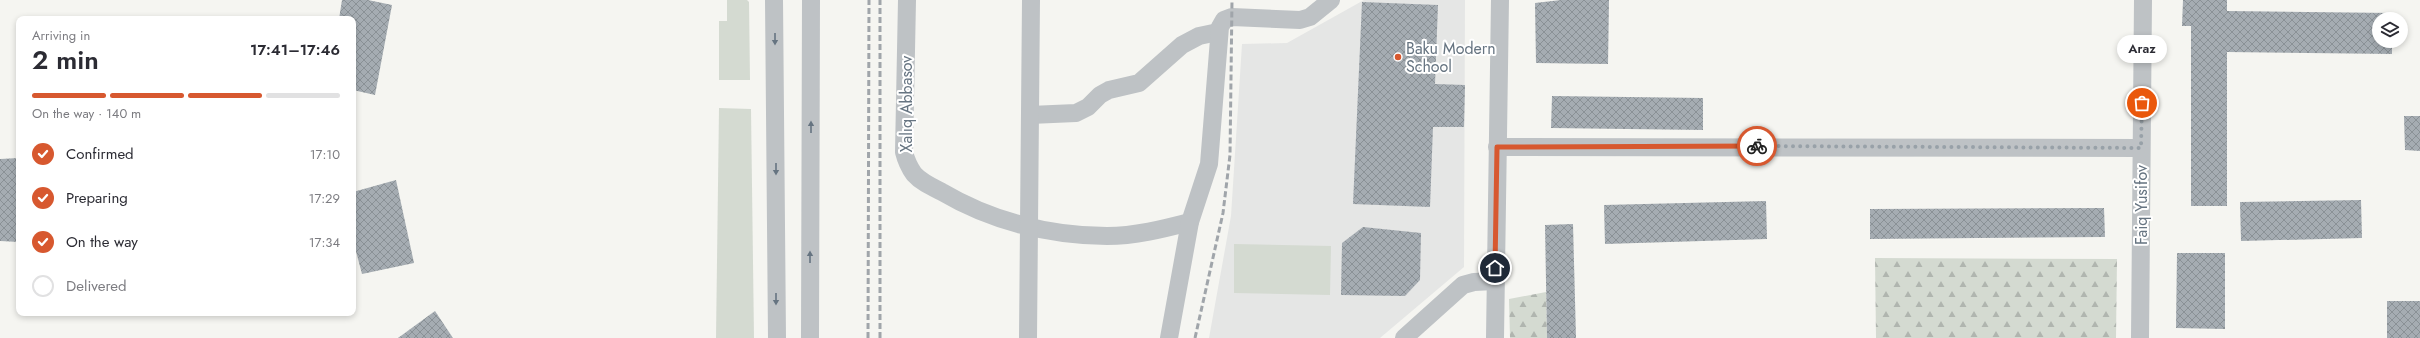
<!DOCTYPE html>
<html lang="en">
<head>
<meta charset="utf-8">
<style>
  body { margin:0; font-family:Jost,sans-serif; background:#f2f2f3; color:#2b2b33; height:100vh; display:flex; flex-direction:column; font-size:15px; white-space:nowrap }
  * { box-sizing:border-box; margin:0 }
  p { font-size:13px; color:#7c7c81 }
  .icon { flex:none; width:22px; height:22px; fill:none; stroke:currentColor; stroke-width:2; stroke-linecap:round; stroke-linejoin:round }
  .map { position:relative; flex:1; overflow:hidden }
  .details { position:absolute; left:16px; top:16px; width:340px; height:300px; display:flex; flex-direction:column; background:#fff; border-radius:8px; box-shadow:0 2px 6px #0003 }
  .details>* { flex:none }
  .tools { position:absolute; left:2372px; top:12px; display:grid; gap:8px }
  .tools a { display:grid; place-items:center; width:36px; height:36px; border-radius:50%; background:#fff; box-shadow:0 2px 6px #0003; font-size:20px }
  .pin { position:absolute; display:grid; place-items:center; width:34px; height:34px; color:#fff; margin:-17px; border:2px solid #fff; border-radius:50%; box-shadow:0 1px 4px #0007 }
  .courier { position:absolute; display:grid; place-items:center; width:40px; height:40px; margin:-20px; border:3px solid #d7582f; border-radius:50%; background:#fff; color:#222; box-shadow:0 1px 5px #0007 }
  .bubble { position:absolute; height:28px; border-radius:14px; background:#fff; box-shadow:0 2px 6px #0003; font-size:13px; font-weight:600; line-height:28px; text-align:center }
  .summary em { font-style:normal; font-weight:600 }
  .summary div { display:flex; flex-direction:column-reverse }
  .summary { display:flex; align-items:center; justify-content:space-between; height:68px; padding:0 16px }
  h1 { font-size:26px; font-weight:600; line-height:30px }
  .bar { display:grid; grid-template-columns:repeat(4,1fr); gap:6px 4px; align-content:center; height:48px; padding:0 16px }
  .bar i { height:5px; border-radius:3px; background:#e1e1e2 }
  .bar .active { background:#d7582f }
  .bar p { grid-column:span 4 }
  ol { padding:0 16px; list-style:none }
  li { display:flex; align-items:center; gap:12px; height:44px }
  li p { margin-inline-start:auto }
  li .icon { padding:4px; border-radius:50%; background:#d7582f; color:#fff; stroke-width:4 }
  li:last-child { color:#7c7c81 }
  li i { width:22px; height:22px; border:2px solid #e1e1e2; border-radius:50% }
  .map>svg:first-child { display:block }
</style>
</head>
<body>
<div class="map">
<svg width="2420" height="338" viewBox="0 0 2420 338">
  <defs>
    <pattern id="forest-firs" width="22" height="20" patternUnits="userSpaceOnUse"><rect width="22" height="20" fill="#d4dad1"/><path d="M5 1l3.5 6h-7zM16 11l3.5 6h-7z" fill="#b0b5af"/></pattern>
    <pattern id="building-cross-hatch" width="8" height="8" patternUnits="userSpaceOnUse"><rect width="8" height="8" fill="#a5acb2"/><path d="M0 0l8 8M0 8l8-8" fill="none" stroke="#8a9196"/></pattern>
  </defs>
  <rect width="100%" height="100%" fill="#f5f5f1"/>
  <polygon fill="#e5e6e5" points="1364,0 1465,0 1464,267 1380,338 1209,338 1231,216 1242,44 1287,43"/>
  <g fill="#d4dad1">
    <polygon points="727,0 747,0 749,2 750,80 719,80 719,21 727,21"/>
    <polygon points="719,108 751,109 754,338 716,338"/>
    <polygon points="1234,244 1331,246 1330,295 1234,293"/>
  </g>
  <g fill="url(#forest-firs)">
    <polygon points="1875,258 2117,259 2116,338 1876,338"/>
    <polygon points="1546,292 1547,338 1510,338 1509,299"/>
  </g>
  <g fill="url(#building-cross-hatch)">
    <polygon points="342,0 368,0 392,5 375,95 353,90 353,19 339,19"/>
    <polygon points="1561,0 1609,0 1608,64 1536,63 1535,3"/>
    <polygon points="2183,0 2227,0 2227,11 2392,13 2392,19 2379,19 2379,41 2392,41 2392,54 2227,52 2227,206 2191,206 2191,26 2182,26"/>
    <polygon points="1362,2 1438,5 1435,84 1465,85 1464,127 1433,127 1430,207 1353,204"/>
    <polygon points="1552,96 1703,98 1703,130 1551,128"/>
    <polygon points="2404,116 2420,116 2420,151 2405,150"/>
    <polygon points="19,158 19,242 0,241 0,159"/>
    <polygon points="396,180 414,263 362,274 353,240 353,192"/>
    <polygon points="2361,200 2362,238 2241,241 2240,202"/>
    <polygon points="1766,201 1767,239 1605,244 1604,205"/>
    <polygon points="2104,208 2105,237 1870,239 1870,209"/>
    <polygon points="1573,224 1576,338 1547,338 1545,225"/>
    <polygon points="1363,227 1421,233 1420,280 1405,296 1341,295 1342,243"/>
    <polygon points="2177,253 2225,253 2225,329 2176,328"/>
    <rect x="2387" y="301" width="33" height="37"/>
    <polygon points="435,311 453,338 398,338"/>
  </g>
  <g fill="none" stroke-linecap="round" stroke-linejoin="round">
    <g stroke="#bec2c5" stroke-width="18">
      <polyline points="774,0 777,338"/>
      <path d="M907,0L904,152C906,160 909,167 914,174C921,182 932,187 942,192C991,221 1050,236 1107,236C1135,236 1163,229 1190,222"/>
      <polyline points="1030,115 1076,113 1088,107 1100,95 1109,90 1139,83 1182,45 1199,36 1218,32"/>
      <polyline points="1497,147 2141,148"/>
      <polyline points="810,338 811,0"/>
      <polyline points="1028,338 1031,0"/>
      <polyline points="1169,338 1190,222 1209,164 1220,27 1224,20 1232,17 1300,20 1310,17 1331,0"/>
      <polyline points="1404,338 1463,285 1474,282 1495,281"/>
      <polyline points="1495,338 1500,0"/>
      <polyline points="2140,338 2143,0"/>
    </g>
    <g stroke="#a0a5aa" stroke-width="3" stroke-dasharray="6 3" stroke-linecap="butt">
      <polyline points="868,338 869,0"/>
      <polyline points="880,338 880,0"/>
      <polyline points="1195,338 1223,213 1230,155 1232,0"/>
    </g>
  </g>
  <defs><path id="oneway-solid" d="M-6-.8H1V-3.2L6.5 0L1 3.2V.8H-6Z"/></defs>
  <g fill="#667481">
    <use href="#oneway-solid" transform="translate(775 39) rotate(90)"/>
    <use href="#oneway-solid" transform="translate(811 127) rotate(-90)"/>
    <use href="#oneway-solid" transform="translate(776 169) rotate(90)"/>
    <use href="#oneway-solid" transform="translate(810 257) rotate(-90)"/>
    <use href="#oneway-solid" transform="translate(776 299) rotate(90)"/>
  </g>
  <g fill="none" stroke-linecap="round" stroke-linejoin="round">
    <polyline stroke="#98a1a8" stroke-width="4" stroke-dasharray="0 7.2" points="1757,146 2141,148 2142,103"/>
    <polyline stroke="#d7582f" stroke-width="5" points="1495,268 1497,147 1757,146"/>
  </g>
  <circle fill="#d7582f" stroke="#fff" stroke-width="1.5" cx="1398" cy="57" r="4"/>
  <g text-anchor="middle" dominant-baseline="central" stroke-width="4" stroke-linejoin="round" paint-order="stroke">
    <g font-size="16" fill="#667481" stroke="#fff" text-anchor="start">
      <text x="1406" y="48">Baku Modern<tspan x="1406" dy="18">School</tspan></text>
    </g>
    <g font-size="16" fill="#667481" stroke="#fff">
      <text transform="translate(906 104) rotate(-90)">Xalıq Abbasov</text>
      <text transform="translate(2141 205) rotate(-90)">Faiq Yusifov</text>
    </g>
  </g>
</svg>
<div class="tools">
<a><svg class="icon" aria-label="layers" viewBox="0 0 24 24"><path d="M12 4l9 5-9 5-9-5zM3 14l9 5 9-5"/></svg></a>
</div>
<div class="pin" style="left:2142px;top:103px;background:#ea580c"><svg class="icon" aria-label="bag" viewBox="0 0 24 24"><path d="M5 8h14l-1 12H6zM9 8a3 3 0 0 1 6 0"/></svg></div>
<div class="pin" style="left:1495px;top:268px;background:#1f2937"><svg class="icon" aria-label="home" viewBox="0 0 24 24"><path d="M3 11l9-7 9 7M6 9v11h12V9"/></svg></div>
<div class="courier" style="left:1757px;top:146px"><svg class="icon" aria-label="bike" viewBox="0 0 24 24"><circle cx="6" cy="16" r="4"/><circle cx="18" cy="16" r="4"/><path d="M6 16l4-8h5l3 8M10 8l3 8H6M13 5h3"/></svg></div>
<div class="bubble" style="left:2117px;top:35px;width:50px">Araz</div>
<section class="details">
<div class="summary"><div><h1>2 min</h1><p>Arriving in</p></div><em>17:41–17:46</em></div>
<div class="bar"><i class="active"></i><i class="active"></i><i class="active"></i><i></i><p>On the way · 140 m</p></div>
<ol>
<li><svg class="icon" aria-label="check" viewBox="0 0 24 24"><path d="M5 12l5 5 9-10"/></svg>Confirmed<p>17:10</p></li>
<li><svg class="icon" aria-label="check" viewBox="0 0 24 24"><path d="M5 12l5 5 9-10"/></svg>Preparing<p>17:29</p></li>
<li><svg class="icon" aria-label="check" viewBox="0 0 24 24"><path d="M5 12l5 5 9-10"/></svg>On the way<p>17:34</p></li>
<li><i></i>Delivered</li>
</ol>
</section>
</div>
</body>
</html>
